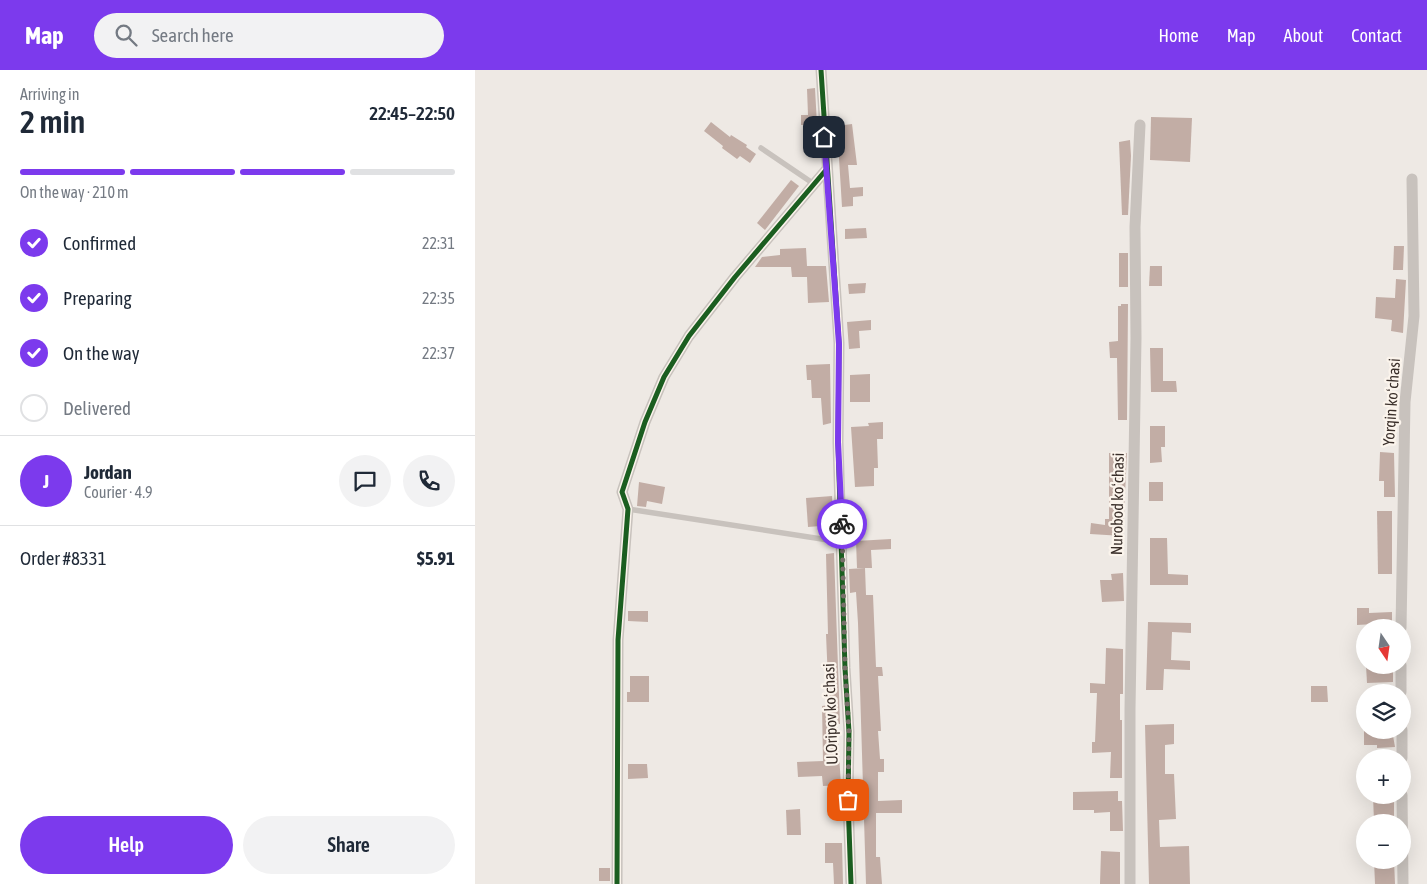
<!DOCTYPE html>
<html lang="en">
<head>
<meta charset="utf-8">
<style>
  body { margin:0; font-family:"Asap Condensed",sans-serif; background:#f2f2f3; color:#1f2937; height:100vh; display:flex; flex-direction:column; font-size:19px; white-space:nowrap }
  * { box-sizing:border-box; margin:0 }
  p { font-size:16px; color:#747a83 }
  .icon { flex:none; width:28px; height:28px; fill:none; stroke:currentColor; stroke-width:2; stroke-linecap:round; stroke-linejoin:round }
  .map { position:relative; flex:1; overflow:hidden }
  .side { display:flex; flex-direction:column; background:#fff; width:475px }
  .side>* { flex:none }
  .needle { width:32px; rotate:167deg }
  .buttons { position:absolute; left:881px; top:549px; display:grid; gap:10px }
  .buttons a { display:grid; place-items:center; width:55px; height:55px; border-radius:50%; background:#fff; box-shadow:0 5px 20px #0002; font-size:25px }
  .pin { position:absolute; display:grid; place-items:center; width:42px; height:42px; color:#fff; margin:-21px; border-radius:10px; box-shadow:0 2px 8px #0006 }
  .courier { position:absolute; display:grid; place-items:center; width:50px; height:50px; margin:-25px; border:4px solid #7c3aed; border-radius:50%; background:#fff; color:#222; box-shadow:0 1px 6px #0007 }
  .headline em { font-style:normal; font-weight:600 }
  .headline div { display:flex; flex-direction:column-reverse }
  .headline { display:flex; align-items:center; justify-content:space-between; height:85px; padding:0 20px }
  h1 { font-size:32px; font-weight:600; line-height:38px }
  .bar { display:grid; grid-template-columns:repeat(4,1fr); gap:8px 5px; align-content:center; height:60px; padding:0 20px }
  .bar i { height:6px; border-radius:4px; background:#e0e1e3 }
  .bar .on { background:#7c3aed }
  .bar p { grid-column:span 4 }
  .line { display:flex; align-items:center; gap:12px; padding:0 20px; border-top:1px solid #e0e1e3 }
  .line div { flex:1 }
  .round { display:grid; place-items:center; flex:none; width:52px; height:52px; border-radius:26px; background:#f2f2f3 }
  ol { padding:0 20px; list-style:none }
  li { display:flex; align-items:center; gap:15px; height:55px }
  li p { margin-inline-start:auto }
  li .icon { padding:5px; border-radius:50%; background:#7c3aed; color:#fff; stroke-width:4 }
  li:last-child { color:#747a83 }
  li i { width:28px; height:28px; border:2px solid #e0e1e3; border-radius:50% }
  .button { display:flex; gap:10px; margin-top:auto; padding:10px 20px }
  .button a { flex:1; height:58px; border-radius:30px; background:#7c3aed; color:#fff; font-size:20px; font-weight:600; line-height:58px; text-align:center }
  .button a+a { background:#f2f2f3; color:#1f2937 }
  header { display:flex; align-items:center; gap:30px; box-sizing:border-box; height:70px; padding:0 25px; background:#7c3aed; color:#fff }
  header strong { font-size:24px }
  nav { display:flex; gap:28px; margin-inline-start:auto; font-size:18px }
  .search { width:350px; height:45px; background:#f2f2f3; display:flex; align-items:center; gap:12px; box-sizing:border-box; padding:0 18px; border-radius:28px; color:#747a83; font-size:19px }
  main { display:flex; flex:1; min-height:0 }
  .map>svg:first-child { display:block }
</style>
</head>
<body>
<header>
<strong>Map</strong>
<div class="search"><svg class="icon" aria-label="search" viewBox="0 0 24 24"><circle cx="10" cy="10" r="6"/><path d="M15 15l6 6"/></svg>Search here</div>
<nav><a>Home</a><a>Map</a><a>About</a><a>Contact</a></nav>
</header>
<main>
<section class="side">
<div class="headline"><div><h1>2 min</h1><p>Arriving in</p></div><em>22:45–22:50</em></div>
<div class="bar"><i class="on"></i><i class="on"></i><i class="on"></i><i></i><p>On the way · 210 m</p></div>
<ol>
<li><svg class="icon" aria-label="check" viewBox="0 0 24 24"><path d="M5 12l5 5 9-10"/></svg>Confirmed<p>22:31</p></li>
<li><svg class="icon" aria-label="check" viewBox="0 0 24 24"><path d="M5 12l5 5 9-10"/></svg>Preparing<p>22:35</p></li>
<li><svg class="icon" aria-label="check" viewBox="0 0 24 24"><path d="M5 12l5 5 9-10"/></svg>On the way<p>22:37</p></li>
<li><i></i>Delivered</li>
</ol>
<div class="line" style="height:90px"><b class="round" style="background:#7c3aed;color:#fff">J</b><div><b>Jordan</b><p>Courier · 4.9</p></div><a class="round"><svg class="icon" aria-label="chat" viewBox="0 0 24 24"><path d="M4 5h16v11H9l-5 4z"/></svg></a><a class="round"><svg class="icon" aria-label="phone" viewBox="0 0 24 24"><path d="M5 4h4l2 5-3 2q2 4 5 5l2-3 5 2v4C11 20 4 13 5 4z"/></svg></a></div>
<div class="line" style="height:65px"><div>Order #8331</div><b>$5.91</b></div>
<div class="button"><a>Help</a><a>Share</a></div>
</section>
<div class="map">
<svg width="952" height="814" viewBox="0 0 952 814">
  <rect width="100%" height="100%" fill="#eee9e4"/>
  <g fill="#c2ada5">
    <polygon points="340,18 342,55 326,55 326,45 333,45 332,19"/>
    <polygon points="676,47 717,48 715,92 675,90"/>
    <polygon points="236,52 255,67 256,65 272,75 271,77 281,84 275,93 265,86 262,89 247,78 248,76 229,61"/>
    <polygon points="377,54 382,95 373,95 375,118 388,117 388,126 378,127 378,136 367,137 362,56"/>
    <polygon points="655,70 656,86 653,145 647,145 644,72"/>
    <polygon points="316,110 324,116 290,160 282,153"/>
    <polygon points="391,158 392,168 370,169 370,159"/>
    <polygon points="919,176 929,176 928,200 918,200"/>
    <polygon points="331,178 332,196 351,196 354,232 333,233 332,207 317,207 316,197 280,197 287,187 305,185 305,179"/>
    <rect x="644" y="183" width="9" height="34"/>
    <polygon points="675,196 687,196 687,216 674,216"/>
    <polygon points="921,209 931,210 928,263 916,261 917,250 900,248 901,227 920,228"/>
    <polygon points="391,213 390,223 374,224 373,214"/>
    <polygon points="646,234 653,234 652,350 643,350 642,288 635,288 634,272 643,271 643,236 646,236"/>
    <polygon points="396,250 396,260 384,261 385,278 374,279 372,252"/>
    <polygon points="675,278 688,278 688,311 701,311 702,322 676,322"/>
    <polygon points="355,294 356,353 348,355 346,328 337,328 336,310 332,310 331,295"/>
    <polygon points="395,304 395,332 375,332 375,305"/>
    <polygon points="408,352 408,369 402,369 403,398 399,398 399,416 380,417 376,357 394,356 393,353"/>
    <polygon points="675,356 690,356 690,377 686,377 687,392 675,393"/>
    <polygon points="905,382 919,383 920,427 909,427 909,411 904,411"/>
    <polygon points="634,383 652,383 648,466 615,464 616,453 630,455 630,449 634,449"/>
    <polygon points="164,412 190,417 187,434 172,431 171,437 162,436"/>
    <rect x="674" y="412" width="14" height="19"/>
    <polygon points="357,426 358,455 333,457 331,428"/>
    <polygon points="902,441 917,441 917,504 903,504"/>
    <polygon points="675,468 692,468 693,504 713,505 713,515 675,515"/>
    <polygon points="416,469 416,479 396,480 397,498 382,498 381,471"/>
    <polygon points="359,483 365,654 362,654 366,715 348,716 347,706 323,707 322,692 348,691 347,636 354,635 351,564 353,564 351,484"/>
    <polygon points="390,498 391,525 398,525 401,597 407,597 408,606 403,606 406,661 403,661 405,689 409,689 409,702 403,702 403,731 427,730 427,743 401,743 401,787 405,787 407,814 391,814 383,553 381,522 375,523 374,499"/>
    <polygon points="648,503 649,531 627,532 625,510 637,510 636,504"/>
    <polygon points="882,538 894,538 894,543 917,542 917,553 882,555"/>
    <polygon points="153,541 173,541 173,552 153,551"/>
    <polygon points="673,552 716,553 716,563 697,562 696,590 715,591 715,600 689,599 688,620 671,620"/>
    <polygon points="631,578 648,579 648,624 645,624 645,650 647,650 647,708 635,708 636,682 617,683 617,672 620,672 622,623 615,623 615,613 630,614"/>
    <polygon points="891,595 918,595 918,612 892,613"/>
    <polygon points="155,606 174,606 174,632 152,632 152,622 155,622"/>
    <polygon points="836,616 852,616 853,632 836,632"/>
    <polygon points="699,654 699,674 690,675 690,704 699,704 701,749 684,750 685,777 714,776 715,814 674,814 670,655"/>
    <polygon points="889,660 917,660 920,677 902,678 902,675 889,675"/>
    <polygon points="153,694 172,694 173,708 153,709"/>
    <polygon points="643,721 643,731 647,731 648,761 635,761 635,742 619,743 619,740 598,740 598,722"/>
    <polygon points="898,725 919,725 919,752 899,752"/>
    <polygon points="325,739 326,765 312,765 311,740"/>
    <polygon points="350,773 367,773 368,814 359,814 358,793 350,793"/>
    <polygon points="626,781 645,782 645,814 625,814"/>
    <polygon points="899,790 919,790 920,814 900,814"/>
    <rect x="124" y="798" width="11" height="13"/>
  </g>
  <g fill="none" stroke-linecap="round" stroke-linejoin="round">
    <g stroke="#c8c2bd" stroke-width="5.5">
      <polyline points="286,78 339,114"/>
      <polyline points="153,439 366,472"/>
    </g>
    <g stroke="#c8c2bd" stroke-width="11">
      <polyline points="346,0 364,273 363,372 370,598 374,662 373,730 376,814"/>
      <polyline points="926,558 930,332 939,246 937,109"/>
      <polyline points="926,595 926,622"/>
      <polyline points="927,660 927,688"/>
      <polyline points="927,725 928,814"/>
      <polyline points="142,814 143,570 153,439 147,422 170,352 189,307 214,266 260,207 351,100"/>
      <polyline points="655,814 655,639 661,268 660,157 665,55"/>
    </g>
    <g stroke="#fbf4ec" stroke-width="8">
      <g id="cycleway">
        <polyline points="346,0 364,273 363,372 370,598 374,662 373,730 376,814"/>
        <polyline points="142,814 143,570 153,439 147,422 170,352 189,307 214,266 260,207 351,100"/>
      </g>
    </g>
    <use href="#cycleway" stroke="#1b5e20" stroke-width="5"/>
  </g>
  <g fill="none" stroke-linecap="round" stroke-linejoin="round">
    <polyline stroke="#79706b" stroke-width="5" stroke-dasharray="0 9" points="367,454 370,598 374,662 373,730"/>
    <polyline stroke="#7c3aed" stroke-width="6" points="349,67 364,274 363,372 367,454"/>
  </g>
  <g text-anchor="middle" dominant-baseline="central" stroke-width="4.5" stroke-linejoin="round" paint-order="stroke">
    <g font-size="16" fill="#3a2f2a" stroke="#fbf4ec">
      <text transform="translate(916 332) rotate(-86)">Yorqin koʻchasi</text>
      <text transform="translate(642 434) rotate(-89)">Nurobod koʻchasi</text>
      <text transform="translate(355 644) rotate(-92)">U.Oripov koʻchasi</text>
    </g>
  </g>
</svg>
<div class="buttons">
<a><svg class="needle" viewBox="-14 -14 28 28"><path d="M0-13l5 13h-10z" fill="#e53935"/><path d="M0 13l5-13h-10z" fill="#747a83"/></svg></a>
<a><svg class="icon" aria-label="layers" viewBox="0 0 24 24"><path d="M12 4l9 5-9 5-9-5zM3 14l9 5 9-5"/></svg></a>
<a>+</a>
<a>−</a>
</div>
<div class="pin" style="left:373px;top:730px;background:#ea580c"><svg class="icon" aria-label="bag" viewBox="0 0 24 24"><path d="M5 8h14l-1 12H6zM9 8a3 3 0 0 1 6 0"/></svg></div>
<div class="pin" style="left:349px;top:67px;background:#1f2937"><svg class="icon" aria-label="home" viewBox="0 0 24 24"><path d="M3 11l9-7 9 7M6 9v11h12V9"/></svg></div>
<div class="courier" style="left:367px;top:454px"><svg class="icon" aria-label="bike" viewBox="0 0 24 24"><circle cx="6" cy="16" r="4"/><circle cx="18" cy="16" r="4"/><path d="M6 16l4-8h5l3 8M10 8l3 8H6M13 5h3"/></svg></div>
</div>
</main>
</body>
</html>
